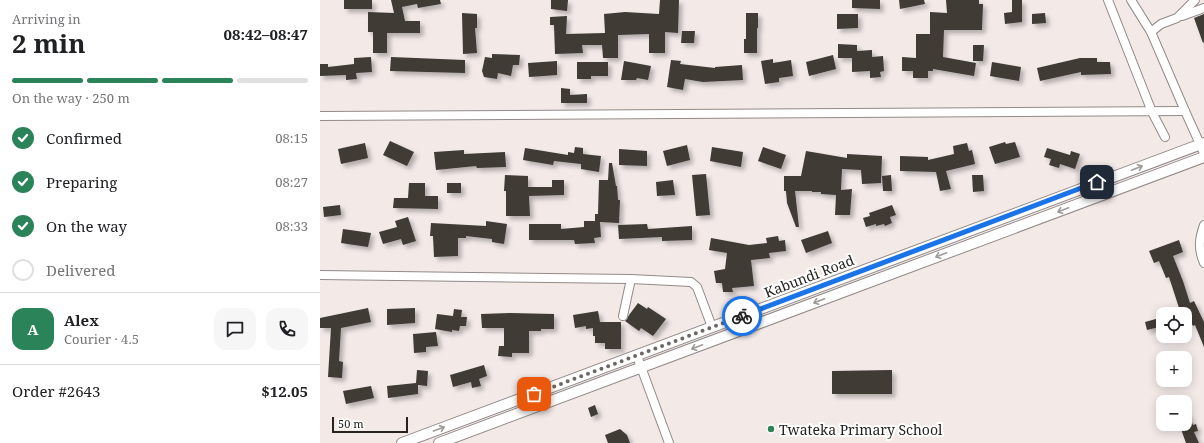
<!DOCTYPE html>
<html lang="en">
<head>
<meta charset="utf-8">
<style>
  body { margin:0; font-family:"Noto Serif",serif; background:#f6f6f6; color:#202124; height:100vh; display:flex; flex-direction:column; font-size:15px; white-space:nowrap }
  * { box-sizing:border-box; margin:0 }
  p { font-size:13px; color:#757577 }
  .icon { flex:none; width:22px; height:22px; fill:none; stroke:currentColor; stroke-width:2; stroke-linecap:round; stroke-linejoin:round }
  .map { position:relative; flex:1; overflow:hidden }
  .sheet { display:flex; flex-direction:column; background:#fff; width:320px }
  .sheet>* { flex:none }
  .buttons { position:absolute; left:836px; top:307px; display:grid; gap:8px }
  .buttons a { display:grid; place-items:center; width:36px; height:36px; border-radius:8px; background:#fff; box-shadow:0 2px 10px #0003; font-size:20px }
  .scale { position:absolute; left:12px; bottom:10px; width:76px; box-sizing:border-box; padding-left:4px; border:2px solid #252221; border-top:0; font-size:11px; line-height:14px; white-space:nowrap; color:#252221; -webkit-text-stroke:3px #fff; paint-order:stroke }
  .pin { position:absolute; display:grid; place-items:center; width:34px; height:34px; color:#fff; margin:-17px; border-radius:8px; box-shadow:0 2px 6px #0006 }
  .courier { position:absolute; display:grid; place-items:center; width:40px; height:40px; margin:-20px; border:3px solid #1a73e8; border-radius:50%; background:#fff; color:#222; box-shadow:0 1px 5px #0007 }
  .overview em { font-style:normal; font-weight:700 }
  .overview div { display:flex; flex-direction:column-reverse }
  .overview { display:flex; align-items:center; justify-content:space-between; height:68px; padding:0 12px }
  h1 { font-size:26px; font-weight:700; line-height:30px }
  .bar { display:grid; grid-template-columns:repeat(4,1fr); gap:6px 4px; align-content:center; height:48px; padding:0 12px }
  .bar i { height:5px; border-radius:3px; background:#e0e0e0 }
  .bar .current { background:#2b8459 }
  .bar p { grid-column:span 4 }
  .line { display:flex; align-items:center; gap:10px; padding:0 12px; border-top:1px solid #e0e0e0 }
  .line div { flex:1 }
  .round { display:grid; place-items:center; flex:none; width:42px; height:42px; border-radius:12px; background:#f6f6f6 }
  ol { padding:0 12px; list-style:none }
  li { display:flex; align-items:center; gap:12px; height:44px }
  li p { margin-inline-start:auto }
  li .icon { padding:4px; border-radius:50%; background:#2b8459; color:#fff; stroke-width:4 }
  li:last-child { color:#757577 }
  li i { width:22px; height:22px; border:2px solid #e0e0e0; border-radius:50% }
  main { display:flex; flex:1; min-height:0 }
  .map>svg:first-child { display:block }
</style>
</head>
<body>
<main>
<section class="sheet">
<div class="overview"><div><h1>2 min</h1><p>Arriving in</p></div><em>08:42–08:47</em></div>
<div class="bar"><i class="current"></i><i class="current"></i><i class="current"></i><i></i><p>On the way · 250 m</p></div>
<ol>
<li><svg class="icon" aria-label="check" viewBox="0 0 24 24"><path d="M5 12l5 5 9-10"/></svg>Confirmed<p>08:15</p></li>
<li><svg class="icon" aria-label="check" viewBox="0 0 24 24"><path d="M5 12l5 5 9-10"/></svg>Preparing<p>08:27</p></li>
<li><svg class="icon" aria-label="check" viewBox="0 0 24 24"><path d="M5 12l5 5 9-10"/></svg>On the way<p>08:33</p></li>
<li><i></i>Delivered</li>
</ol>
<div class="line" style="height:72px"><b class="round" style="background:#2b8459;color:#fff">A</b><div><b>Alex</b><p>Courier · 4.5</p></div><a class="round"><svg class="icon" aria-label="chat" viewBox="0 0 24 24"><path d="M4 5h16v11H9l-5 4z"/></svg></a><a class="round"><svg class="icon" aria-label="phone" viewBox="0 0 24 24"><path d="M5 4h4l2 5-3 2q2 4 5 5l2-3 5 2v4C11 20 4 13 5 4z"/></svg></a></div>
<div class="line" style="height:52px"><div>Order #2643</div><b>$12.05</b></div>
</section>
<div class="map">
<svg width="884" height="443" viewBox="0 0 884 443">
  <defs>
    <filter id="shadow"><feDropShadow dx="3.5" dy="3.5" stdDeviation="2" flood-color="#0004"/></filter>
  </defs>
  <rect width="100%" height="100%" fill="#f3eae8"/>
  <g fill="#3f3a36" filter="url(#shadow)">
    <rect x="24" y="0" width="28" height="9"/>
    <polygon points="71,0 120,0 121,4 98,8 97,4 82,7 85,21 100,21 100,33 67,33 67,53 53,53 53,32 48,32 48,12 74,13"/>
    <polygon points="231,0 248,0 247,11 231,9"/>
    <polygon points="340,0 359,0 358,33 345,32 345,53 329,53 329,34 298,35 298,58 283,58 282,45 262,45 263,53 235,54 234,25 230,25 230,17 247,16 246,34 285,33 284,14 305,12 339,14"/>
    <polygon points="532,0 560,0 560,9 532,8"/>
    <polygon points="579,0 604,0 605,4 580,9"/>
    <polygon points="626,0 659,0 659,4 663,4 662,30 624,30 623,57 656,63 654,76 613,69 613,71 608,71 608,78 593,78 593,71 582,71 582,57 596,58 596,34 610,34 610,12 627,13"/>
    <polygon points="692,0 702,0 702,22 685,24 684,13 692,12"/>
    <polygon points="142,13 157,14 157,28 155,28 157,53 143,54"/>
    <polygon points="426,13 438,13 438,28 437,28 437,53 424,53 424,39 426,39"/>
    <polygon points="725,13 726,23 712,24 712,14"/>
    <polygon points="517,14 538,14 538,28 517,29"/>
    <polygon points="884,14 884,42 883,43 874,18"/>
    <polygon points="362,31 375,31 374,43 361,43"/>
    <polygon points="518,44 537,45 537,51 552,50 552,57 563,56 564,71 560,72 561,77 550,78 550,71 532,72 532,58 518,58"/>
    <polygon points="653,45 664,45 663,61 653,61"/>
    <polygon points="172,54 200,55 199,65 193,65 191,76 178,73 177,79 164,77 162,71 165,57 172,58"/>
    <polygon points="513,55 516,69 489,76 486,62"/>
    <polygon points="51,57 52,72 36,73 37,79 26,80 26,75 0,76 0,64 8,64 8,67 34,64 34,58"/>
    <polygon points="71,57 145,60 145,73 70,71"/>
    <polygon points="760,58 777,58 777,62 790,62 791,74 761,75 761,72 720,81 717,68"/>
    <polygon points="453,59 453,63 471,60 473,76 459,78 459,82 445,84 441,61"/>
    <polygon points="351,60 361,61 360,64 395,68 395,67 422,65 423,80 383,82 365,79 363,90 347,87"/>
    <polygon points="237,61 237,75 209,77 208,63"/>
    <polygon points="304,61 331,66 328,80 317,78 316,80 301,80"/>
    <polygon points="257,62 288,62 288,76 271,76 271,79 257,79"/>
    <polygon points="672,62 701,67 699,81 670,76"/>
    <polygon points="241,88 250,89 250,95 267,94 267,103 241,103"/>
    <polygon points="70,141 94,152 87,166 63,155"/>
    <polygon points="685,142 686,144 695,142 700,157 675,164 669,147"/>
    <polygon points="45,143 48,158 21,164 18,149"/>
    <polygon points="647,143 649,151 652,150 655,164 626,171 631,189 620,191 616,172 580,171 580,156 608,157 608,160 634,154 633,146"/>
    <polygon points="367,145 370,160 347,166 343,151"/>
    <polygon points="255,147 263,148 263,154 281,156 279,172 261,169 261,164 234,161 233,165 203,160 205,148 248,155 248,152 254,153"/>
    <polygon points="392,147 423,152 421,167 390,161"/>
    <polygon points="443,147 466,155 461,169 438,161"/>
    <polygon points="727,148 750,155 751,151 760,154 755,169 740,164 739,168 729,165 731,159 724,157"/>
    <polygon points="299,149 327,151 327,166 299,165"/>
    <polygon points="144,150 144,154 185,152 186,167 157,168 156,166 116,170 114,152"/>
    <polygon points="486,151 527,158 527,154 562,156 561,183 542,184 541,170 522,169 521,190 532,189 530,215 515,215 516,195 501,194 501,192 492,192 492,191 475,191 479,227 476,227 467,203 466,191 464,191 464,176 481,176"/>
    <polygon points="289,163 292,163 296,186 297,186 298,200 300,200 299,223 280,222 281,237 274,238 275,243 255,244 254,240 209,240 209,224 241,224 241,229 264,227 264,221 275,221 275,214 278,214 279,180 288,180"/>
    <polygon points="386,174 390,215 376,216 372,175"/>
    <polygon points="185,175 208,176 208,187 232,187 232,180 244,180 244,195 209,196 210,216 186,216 186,191 184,191"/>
    <polygon points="571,175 572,191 563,191 562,176"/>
    <polygon points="652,175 663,175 664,191 653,192"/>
    <polygon points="353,180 355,195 337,196 336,182"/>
    <polygon points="89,183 105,183 105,196 118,196 118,209 73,208 74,198 88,198"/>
    <rect x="127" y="183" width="14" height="10"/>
    <polygon points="20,205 21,215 4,217 3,207"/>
    <polygon points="572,205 576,215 570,217 572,223 565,226 564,224 556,226 556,224 546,227 543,218 550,216 549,213"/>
    <polygon points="88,217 96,241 83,245 81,239 63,244 59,232 77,227 75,221"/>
    <polygon points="166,221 187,224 184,244 172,242 172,239 146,236 146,238 138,238 138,256 114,257 113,236 110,236 111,223 166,226"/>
    <polygon points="327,224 328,229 372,226 372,240 342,241 342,237 299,239 298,225"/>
    <polygon points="23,229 51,233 48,247 21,243"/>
    <polygon points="508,231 512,243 486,253 481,240"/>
    <polygon points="458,236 459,241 465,240 466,251 449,253 450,258 431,260 434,286 412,288 413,292 403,292 402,283 396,283 394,271 405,269 407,253 389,250 391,238 429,245 447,243 446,238"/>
    <polygon points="859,240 863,252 853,256 863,281 870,303 874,301 884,322 884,347 875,325 873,326 867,314 861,314 849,277 846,278 839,261 834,263 829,251"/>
    <polygon points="318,303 327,309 328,307 346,319 333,336 321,328 319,331 305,321 307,319 309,315"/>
    <polygon points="48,308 51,322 21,328 19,361 23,362 22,378 8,377 11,328 0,328 0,318"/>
    <polygon points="95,308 95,323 67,325 67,309"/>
    <polygon points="134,309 142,310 141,317 147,317 146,326 140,326 139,331 132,330 132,332 115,329 117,314 133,316"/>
    <polygon points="278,311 280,322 301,322 301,349 285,349 285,343 275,343 275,336 273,336 273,328 266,329 266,326 255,328 253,315"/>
    <polygon points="190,313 234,314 234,329 221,329 221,331 209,331 209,353 192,353 192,357 178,356 179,346 184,346 184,328 162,328 161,314"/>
    <polygon points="843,317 843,326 827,330 825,322"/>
    <polygon points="116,332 118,346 106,347 106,352 94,353 93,334"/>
    <polygon points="164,365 167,376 159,379 161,386 152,388 151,382 133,387 130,375"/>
    <polygon points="97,370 108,371 107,386 98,385 98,394 68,398 67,386 96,383"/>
    <polygon points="572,370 572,394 512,394 512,371"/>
    <polygon points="51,386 54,398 26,404 23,391"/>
    <polygon points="275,405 278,414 271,417 268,408"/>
    <polygon points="865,408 873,425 876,424 878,431 874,432 879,443 866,443 861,429 865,428"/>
    <polygon points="300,429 307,435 310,443 288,443 285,435"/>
  </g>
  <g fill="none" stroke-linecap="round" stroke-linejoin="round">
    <g stroke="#928a88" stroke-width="10">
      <g id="minor">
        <polyline points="788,0 832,112 845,137"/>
        <polyline points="811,0 831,32 865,111 884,153"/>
        <polyline points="862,16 884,8"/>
        <polyline points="831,32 841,24 857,18 875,0"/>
        <polyline points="0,116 865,111"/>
        <path d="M884,225C879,239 878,249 884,263"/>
        <polyline points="0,275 311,279 371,282 377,287 392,327"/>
        <polyline points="303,316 311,279"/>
        <polyline points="317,356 349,443"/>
      </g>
    </g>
    <g stroke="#928a88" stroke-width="12">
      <g id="tertiary">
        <polyline points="82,443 884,143"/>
        <polyline points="119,443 884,157"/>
      </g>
    </g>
    <use href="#minor" stroke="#fff" stroke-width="8"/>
    <use href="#tertiary" stroke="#fff" stroke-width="10"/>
  </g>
  <defs><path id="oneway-shaft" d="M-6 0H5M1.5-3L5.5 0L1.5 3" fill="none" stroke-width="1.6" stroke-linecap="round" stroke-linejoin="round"/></defs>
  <g stroke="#9d9c9b">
    <use href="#oneway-shaft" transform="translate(817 168) rotate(-21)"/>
    <use href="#oneway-shaft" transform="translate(743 210) rotate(159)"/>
    <use href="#oneway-shaft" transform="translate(621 255) rotate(159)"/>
    <use href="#oneway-shaft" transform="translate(499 301) rotate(159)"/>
    <use href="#oneway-shaft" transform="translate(377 347) rotate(159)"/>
    <use href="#oneway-shaft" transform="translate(119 429) rotate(-20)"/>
  </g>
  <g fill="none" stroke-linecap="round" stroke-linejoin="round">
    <polyline stroke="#6d6867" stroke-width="4" stroke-dasharray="0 7.2" points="214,394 422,316"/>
    <polyline stroke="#1a73e8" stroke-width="5" points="422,316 777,182"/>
  </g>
  <circle fill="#2b8459" stroke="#fff" stroke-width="1.5" cx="451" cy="429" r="4"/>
  <g text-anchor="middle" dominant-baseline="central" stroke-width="4" stroke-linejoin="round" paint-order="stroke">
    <g font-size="14" fill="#252221" stroke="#fff">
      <text transform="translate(489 276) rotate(-21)">Kabundi Road</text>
    </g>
    <g font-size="14" fill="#252221" stroke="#fff" text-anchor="start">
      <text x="459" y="429">Twateka Primary School</text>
    </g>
  </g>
</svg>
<div class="buttons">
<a><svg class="icon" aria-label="locate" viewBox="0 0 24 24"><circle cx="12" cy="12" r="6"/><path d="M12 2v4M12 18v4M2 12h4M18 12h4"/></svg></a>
<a>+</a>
<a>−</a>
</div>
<div class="scale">50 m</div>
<div class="pin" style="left:214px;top:394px;background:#ea580c"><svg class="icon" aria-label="bag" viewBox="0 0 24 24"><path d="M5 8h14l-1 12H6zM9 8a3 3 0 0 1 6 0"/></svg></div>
<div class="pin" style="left:777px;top:182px;background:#1f2937"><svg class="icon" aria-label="home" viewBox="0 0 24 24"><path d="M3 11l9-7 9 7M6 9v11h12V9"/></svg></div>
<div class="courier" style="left:422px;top:316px"><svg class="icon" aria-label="bike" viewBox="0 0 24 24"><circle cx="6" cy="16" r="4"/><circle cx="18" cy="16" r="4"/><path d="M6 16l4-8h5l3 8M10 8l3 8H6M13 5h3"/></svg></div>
</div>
</main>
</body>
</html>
